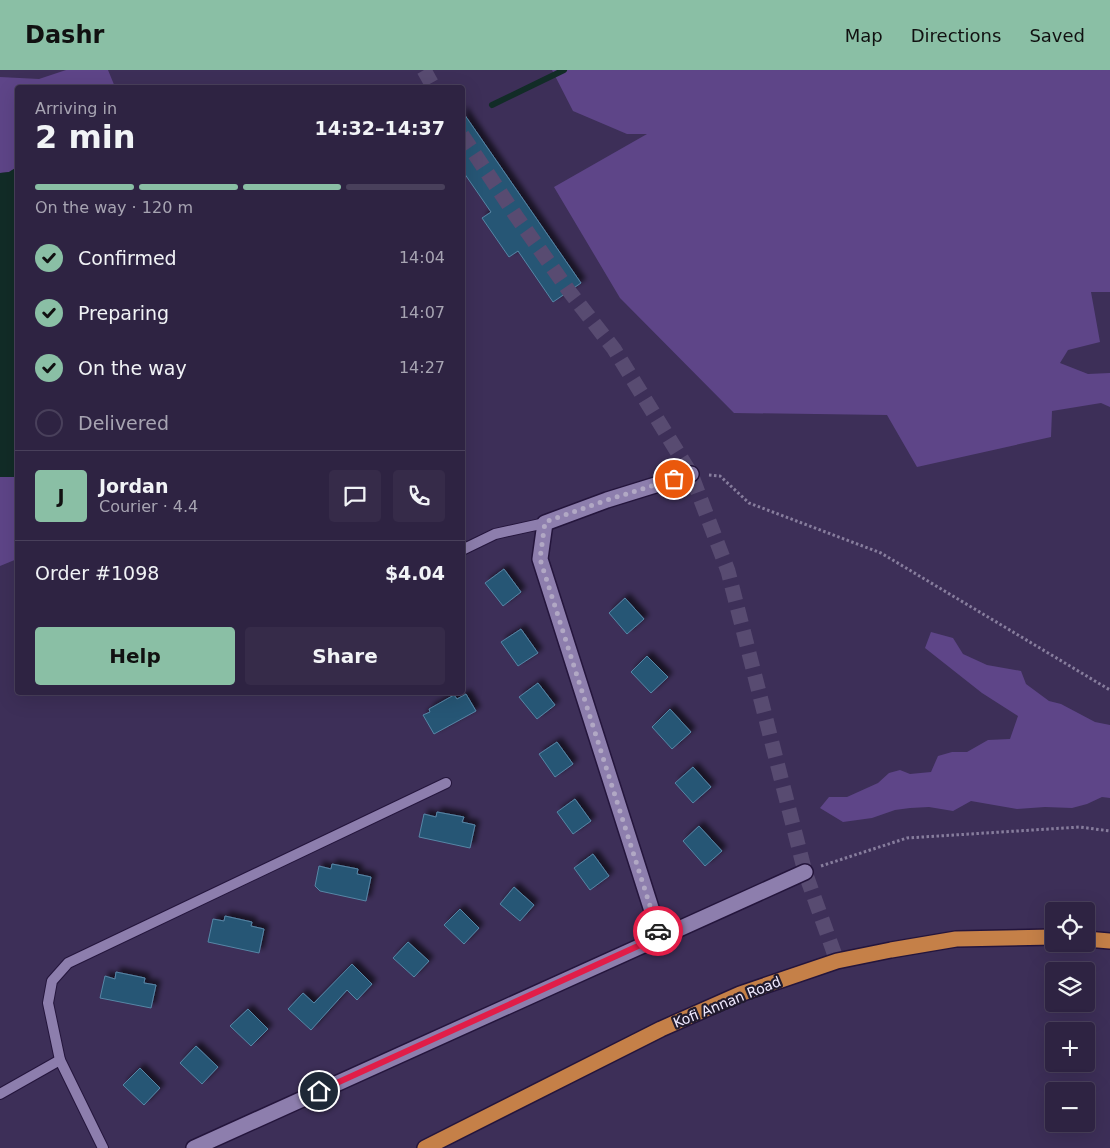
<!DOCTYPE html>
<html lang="en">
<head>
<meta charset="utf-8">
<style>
  body { margin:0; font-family:"DejaVu Sans",sans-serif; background:#362b49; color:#f1f3f6; height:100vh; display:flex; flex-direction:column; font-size:19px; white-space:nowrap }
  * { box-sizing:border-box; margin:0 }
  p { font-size:16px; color:#a7a4b2 }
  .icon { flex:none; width:28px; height:28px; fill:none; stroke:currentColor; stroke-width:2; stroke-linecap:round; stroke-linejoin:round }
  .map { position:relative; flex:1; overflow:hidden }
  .side { position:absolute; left:15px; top:15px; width:450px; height:610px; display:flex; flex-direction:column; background:#2e2342; border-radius:5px; box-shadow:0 5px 20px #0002,0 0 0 1px #49405b }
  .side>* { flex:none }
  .fabs { position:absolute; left:1045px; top:832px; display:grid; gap:10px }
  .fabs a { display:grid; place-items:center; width:50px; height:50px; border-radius:5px; background:#2e2342; box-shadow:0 5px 20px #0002,0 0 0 1px #49405b; font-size:25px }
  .pin { position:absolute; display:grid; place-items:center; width:42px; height:42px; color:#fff; margin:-21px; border:2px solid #fff; border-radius:50%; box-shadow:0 1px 5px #0007 }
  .courier { position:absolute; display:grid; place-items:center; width:50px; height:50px; margin:-25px; border:4px solid #e11d48; border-radius:50%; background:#fff; color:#222; box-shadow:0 1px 6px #0007 }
  .headline em { font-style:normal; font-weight:700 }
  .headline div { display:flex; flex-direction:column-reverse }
  .headline { display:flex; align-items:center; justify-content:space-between; height:85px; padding:0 20px }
  h1 { font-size:32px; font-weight:700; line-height:38px }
  .bar { display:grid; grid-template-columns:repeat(4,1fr); gap:8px 5px; align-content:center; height:60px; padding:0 20px }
  .bar i { height:6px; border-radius:4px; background:#49405b }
  .bar .current { background:#8abfa5 }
  .bar p { grid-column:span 4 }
  .line { display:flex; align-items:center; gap:12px; padding:0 20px; border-top:1px solid #49405b }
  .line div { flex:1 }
  .round { display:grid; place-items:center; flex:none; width:52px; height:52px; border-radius:5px; background:#362b49 }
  ol { padding:0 20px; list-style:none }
  li { display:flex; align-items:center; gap:15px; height:55px }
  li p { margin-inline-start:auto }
  li .icon { padding:5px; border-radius:50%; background:#8abfa5; color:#111; stroke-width:4 }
  li:last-child { color:#a7a4b2 }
  li i { width:28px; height:28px; border:2px solid #49405b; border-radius:50% }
  .cta { display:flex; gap:10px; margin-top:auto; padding:10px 20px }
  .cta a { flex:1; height:58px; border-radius:5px; background:#8abfa5; color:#111; font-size:20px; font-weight:700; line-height:58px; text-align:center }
  .cta a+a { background:#362b49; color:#f1f3f6 }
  header { display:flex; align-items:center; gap:30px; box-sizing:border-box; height:70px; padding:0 25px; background:#8abfa5; color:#111 }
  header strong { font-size:24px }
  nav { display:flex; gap:28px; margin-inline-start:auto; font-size:18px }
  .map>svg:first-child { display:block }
</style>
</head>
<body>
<header>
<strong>Dashr</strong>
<nav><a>Map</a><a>Directions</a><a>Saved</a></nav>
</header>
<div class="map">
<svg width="1110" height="1078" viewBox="0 0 1110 1078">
  <defs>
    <filter id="shadow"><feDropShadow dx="4.5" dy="-4.5" stdDeviation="2.5" flood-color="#0009"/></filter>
  </defs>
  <rect width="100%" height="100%" fill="#3d2f58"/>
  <g fill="#5e4588">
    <polygon points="66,0 108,0 115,17 18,18 17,97 9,102 0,103 0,7 39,9"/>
    <polygon points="552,0 1110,0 1110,222 1091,222 1100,272 1068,280 1060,293 1088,304 1110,303 1110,337 1101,333 1052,341 1051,367 917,397 887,345 734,343 620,228 554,117 647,64 627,64 573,41"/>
    <polygon points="0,407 18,407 17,489 0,496"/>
    <polygon points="931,562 953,568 963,584 987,595 1021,601 1026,614 1049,631 1061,634 1095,652 1110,655 1110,728 1102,727 1087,734 1072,738 1045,737 1017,739 971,731 953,741 929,737 910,738 895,740 872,748 843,752 820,738 829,727 847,727 878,713 889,703 900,700 910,704 931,702 938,686 952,682 967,682 988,670 1010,669 1018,646 982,623 925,578"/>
  </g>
  <polygon fill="#122c27" points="17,97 17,407 0,407 0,103 9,102"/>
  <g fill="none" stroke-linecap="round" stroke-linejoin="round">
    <polyline stroke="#122c27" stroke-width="6" points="492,35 564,0"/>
  </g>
  <g fill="#265674" stroke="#5686a6" filter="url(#shadow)">
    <polygon points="462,41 581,213 553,232 518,181 509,187 482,148 491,142 462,100"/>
    <polygon points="504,499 521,522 503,536 485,513"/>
    <polygon points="625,528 644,549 627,564 609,543"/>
    <polygon points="521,559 538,583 518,596 501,572"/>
    <polygon points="647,586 668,607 651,623 631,602"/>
    <polygon points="538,613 555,635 537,649 519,627"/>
    <polygon points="466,624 476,641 434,664 423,645 430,642 429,639 454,625 457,629"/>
    <polygon points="670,639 691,662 672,679 652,657"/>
    <polygon points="557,672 573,694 555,707 539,684"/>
    <polygon points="693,697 711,717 693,733 675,713"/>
    <polygon points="575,729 591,751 573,764 557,742"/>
    <polygon points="437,742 464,747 462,752 475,755 470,778 419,767 424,744 436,747"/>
    <polygon points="699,756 722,781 705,796 683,771"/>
    <polygon points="593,784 609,806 590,820 574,798"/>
    <polygon points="332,794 358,799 357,804 371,807 366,831 320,821 315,816 319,796 331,799"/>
    <polygon points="514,817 534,835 520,851 500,834"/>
    <polygon points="460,839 479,858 464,874 444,855"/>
    <polygon points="225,846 252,852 251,856 264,859 259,883 208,872 213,849 224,851"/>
    <polygon points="408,872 429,891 414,907 393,888"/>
    <polygon points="352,894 372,914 357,930 347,920 311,960 288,939 303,923 314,933"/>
    <polygon points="116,902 145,908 144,913 156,915 151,938 100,928 105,906 115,909"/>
    <polygon points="248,939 268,959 251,976 230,956"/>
    <polygon points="196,976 218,997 202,1014 180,993"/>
    <polygon points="140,998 160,1018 144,1035 123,1015"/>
  </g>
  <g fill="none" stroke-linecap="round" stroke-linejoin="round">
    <g stroke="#584b71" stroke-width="15" stroke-dasharray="15 8" stroke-linecap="butt">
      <polyline points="424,0 434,18"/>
      <polyline points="462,65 516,146 569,221 614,279 691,404 728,501 805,802 837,891"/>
    </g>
    <g stroke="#24153c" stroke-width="12">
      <g id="lane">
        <polyline points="462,480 495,464 545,453"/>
        <polyline points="60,990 48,933 52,911 68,893 446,713"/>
        <polyline points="0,1024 60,990 103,1078"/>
      </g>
    </g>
    <g stroke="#24153c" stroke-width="18">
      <g id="street">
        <polyline points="660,866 540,489 545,453 607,430 691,404"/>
        <polyline points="194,1078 805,802"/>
      </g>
    </g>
    <g stroke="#24153c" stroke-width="18">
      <g id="primary">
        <polyline points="1086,869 1110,871"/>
        <polyline points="425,1078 661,959 740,924 837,891 891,880 956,869 1054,867"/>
      </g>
    </g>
    <g stroke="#877d9d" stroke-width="3" stroke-dasharray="2.5 2.5" stroke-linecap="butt">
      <polyline points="709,405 720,406 749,433 881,483 1110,620"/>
      <polyline points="821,796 907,768 1080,757 1110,761"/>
    </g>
    <use href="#lane" stroke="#8d7ead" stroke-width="10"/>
    <use href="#street" stroke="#8d7ead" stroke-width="15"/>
    <use href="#primary" stroke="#c58048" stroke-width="15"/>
  </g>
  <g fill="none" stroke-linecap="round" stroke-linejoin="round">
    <polyline stroke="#b1a8c4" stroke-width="5" stroke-dasharray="0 9" points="658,861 540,489 545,452 607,430 674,409"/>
    <polyline stroke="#e11d48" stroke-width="6" points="319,1021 660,866 658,861"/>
  </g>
  <g text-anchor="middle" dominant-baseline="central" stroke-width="4.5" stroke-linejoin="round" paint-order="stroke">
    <g font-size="14" fill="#efe9fe" stroke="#211b2e">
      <text transform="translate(727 932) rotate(-22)">Kofi Annan Road</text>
    </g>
  </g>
</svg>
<div class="fabs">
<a><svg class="icon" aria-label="locate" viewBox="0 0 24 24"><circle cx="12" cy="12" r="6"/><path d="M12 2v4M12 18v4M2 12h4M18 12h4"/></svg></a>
<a><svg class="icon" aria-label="layers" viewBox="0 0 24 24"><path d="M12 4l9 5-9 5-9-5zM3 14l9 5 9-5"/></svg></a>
<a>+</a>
<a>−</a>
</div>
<div class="pin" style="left:674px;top:409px;background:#ea580c"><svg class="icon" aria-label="bag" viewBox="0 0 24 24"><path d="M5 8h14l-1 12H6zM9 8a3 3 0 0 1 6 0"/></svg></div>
<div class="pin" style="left:319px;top:1021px;background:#1f2937"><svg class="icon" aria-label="home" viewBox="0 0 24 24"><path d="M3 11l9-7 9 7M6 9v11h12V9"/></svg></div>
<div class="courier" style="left:658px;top:861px"><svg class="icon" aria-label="car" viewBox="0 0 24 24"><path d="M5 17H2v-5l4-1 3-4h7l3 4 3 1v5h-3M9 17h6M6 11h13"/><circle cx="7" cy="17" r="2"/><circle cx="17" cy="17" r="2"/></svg></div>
<section class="side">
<div class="headline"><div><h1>2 min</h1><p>Arriving in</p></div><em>14:32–14:37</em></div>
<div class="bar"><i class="current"></i><i class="current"></i><i class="current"></i><i></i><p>On the way · 120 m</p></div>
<ol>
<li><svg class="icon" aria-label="check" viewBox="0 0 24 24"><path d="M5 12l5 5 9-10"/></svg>Confirmed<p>14:04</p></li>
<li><svg class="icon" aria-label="check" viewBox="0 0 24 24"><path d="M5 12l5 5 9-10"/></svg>Preparing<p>14:07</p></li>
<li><svg class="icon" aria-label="check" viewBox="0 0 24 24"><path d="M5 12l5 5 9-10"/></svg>On the way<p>14:27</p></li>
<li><i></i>Delivered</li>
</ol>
<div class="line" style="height:90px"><b class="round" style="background:#8abfa5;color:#111">J</b><div><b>Jordan</b><p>Courier · 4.4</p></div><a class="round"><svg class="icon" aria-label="chat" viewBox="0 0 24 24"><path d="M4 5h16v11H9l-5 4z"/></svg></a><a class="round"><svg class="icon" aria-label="phone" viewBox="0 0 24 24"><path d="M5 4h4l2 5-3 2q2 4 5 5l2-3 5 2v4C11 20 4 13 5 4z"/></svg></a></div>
<div class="line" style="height:65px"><div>Order #1098</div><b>$4.04</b></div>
<div class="cta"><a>Help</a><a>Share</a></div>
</section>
</div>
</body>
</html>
